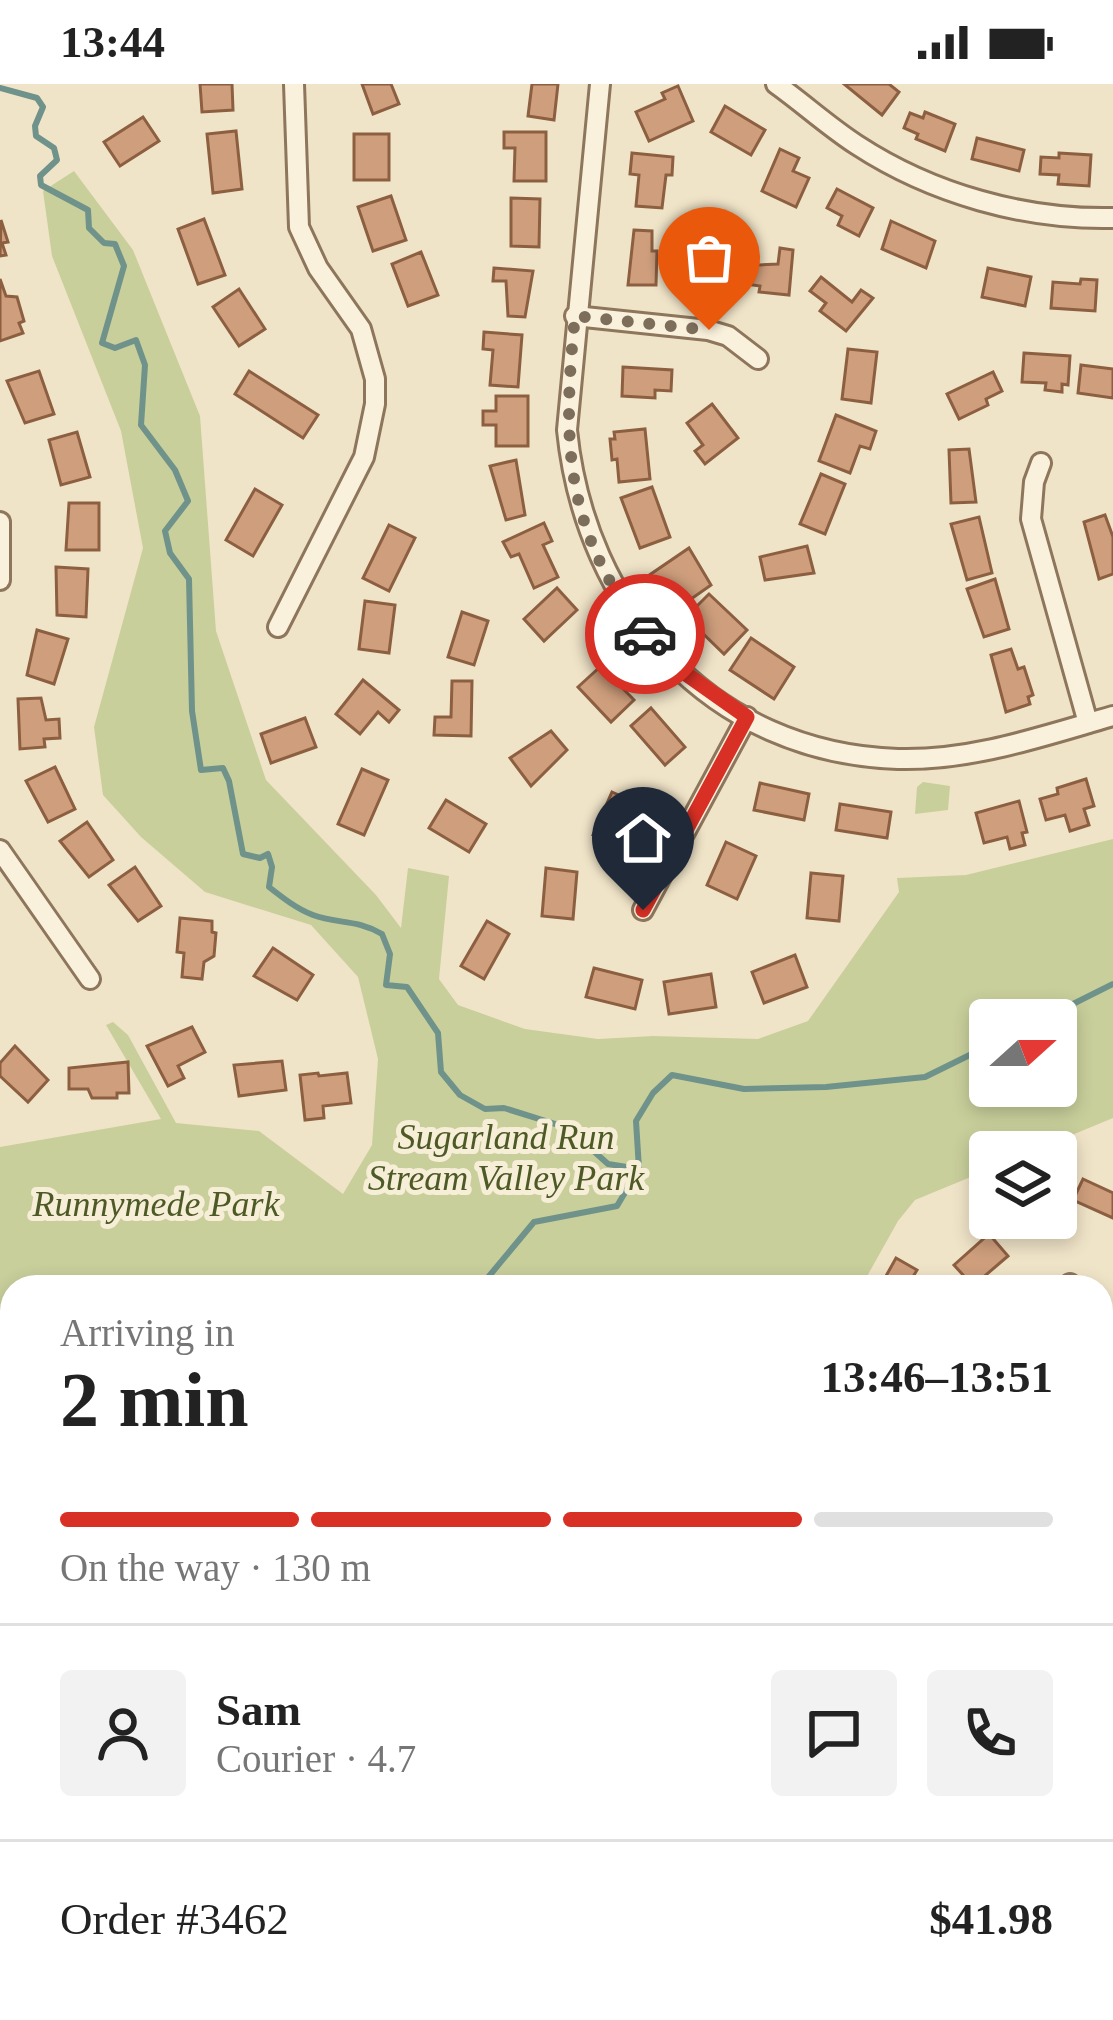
<!DOCTYPE html>
<html lang="en">
<head>
<meta charset="utf-8">
<style>
  body { margin:0; font-family:Georgia,serif; background:#f2f2f2; color:#222; height:100vh; display:flex; flex-direction:column; font-size:45px; white-space:nowrap }
  * { box-sizing:border-box; margin:0 }
  p { font-size:39px; color:#767676 }
  .icon { flex:none; width:66px; height:66px; fill:none; stroke:currentColor; stroke-width:2; stroke-linecap:round; stroke-linejoin:round }
  .map { position:relative; flex:1; overflow:hidden }
  .details { position:absolute; left:0px; top:1191px; width:1113px; height:747px; display:flex; flex-direction:column; background:#fff; border-radius:36px 36px 0 0; box-shadow:0 6px 18px #0003 }
  .details>* { flex:none }
  .needle { width:78px; rotate:69deg }
  .fabs { position:absolute; left:969px; top:915px; display:grid; gap:24px }
  .fabs a { display:grid; place-items:center; width:108px; height:108px; border-radius:12px; background:#fff; box-shadow:0 6px 18px #0003; font-size:60px }
  .pin { position:absolute; display:grid; place-items:center; width:102px; height:102px; color:#fff; margin:-123px -51px; border-radius:50% 50% 50% 0; rotate:-45deg; box-shadow:0 0 12px #0007 }
  .pin .icon { rotate:45deg }
  .courier { position:absolute; display:grid; place-items:center; width:120px; height:120px; margin:-60px; border:9px solid #d93025; border-radius:50%; background:#fff; color:#222; box-shadow:0 3px 15px #0007 }
  .head em { font-style:normal; font-weight:700 }
  .head div { display:flex; flex-direction:column-reverse }
  .head { display:flex; align-items:center; justify-content:space-between; height:204px; padding:0 60px }
  h1 { font-size:78px; font-weight:700; line-height:90px }
  .bar { display:grid; grid-template-columns:repeat(4,1fr); gap:18px 12px; align-content:center; height:144px; padding:0 60px }
  .bar i { height:15px; border-radius:9px; background:#e0e0e0 }
  .bar .current { background:#d93025 }
  .bar p { grid-column:span 4 }
  .line { display:flex; align-items:center; gap:30px; padding:0 60px; border-top:3px solid #e0e0e0 }
  .line div { flex:1 }
  .round { display:grid; place-items:center; flex:none; width:126px; height:126px; border-radius:12px; background:#f2f2f2 }
  .status { display:flex; justify-content:space-between; align-items:center; height:84px; padding:0 60px; background:#fff; direction:ltr }
  .status svg { height:33px; fill:currentColor }
  .map>svg:first-child { display:block }
</style>
</head>
<body>
<div class="status"><b>13:44</b><svg viewBox="0 0 49 12"><path d="M0 12V9h3v3zM5 12V6h3v6zM10 12V3h3v9zM15 12V0h3v12zM26 1h20v11H26zM47 4h2v5h-2z"/></svg></div>
<div class="map">
<svg width="1113" height="1936" viewBox="0 0 1113 1936">
  <rect width="100%" height="100%" fill="#f0e4c8"/>
  <g fill="#c9cf9b" fill-rule="evenodd">
    <path d="M74,87L133,166L200,332L216,547L266,696L376,811L401,844L408,784L449,792L439,895L458,921L525,945L598,955L653,952L758,955L808,937L899,808L897,794L966,791L1113,755V1034L1031,1068H990V1085L915,1116L898,1137L861,1203H12V1734L0,1738V1063L161,1035L106,941L113,938L128,951L176,1039L259,1047L343,1110L372,1061L378,975L358,893L311,841L205,808L141,753L103,711L94,643L143,464L121,347L52,172L43,107ZM1056,936V1002H990V936Z"/>
    <polygon points="923,698 950,702 948,726 915,730 917,703"/>
  </g>
  <g fill="none" stroke-linecap="round" stroke-linejoin="round">
    <g stroke="#6f938a" stroke-width="6">
      <path d="M0,4L37,14L43,23L35,42L36,52L54,64L57,76L40,92L41,101L88,126L89,144L104,159L115,160L124,182L102,259L115,264L136,256L145,281L141,341L175,386L188,417L165,447L170,469L189,495L192,627L201,686L223,684L229,697L243,770L260,774L268,770L272,783L269,803C283,814 297,825 313,831C336,840 357,835 382,850L390,870L386,901L407,903L438,949L441,988L460,1011L485,1025L504,1024L568,1044L608,1080L639,1085"/>
      <polyline points="1041,936 1113,900"/>
      <polyline points="480,1203 534,1138 617,1122 639,1085 636,1037 653,1009 672,991 744,1005 826,1003 925,993 990,961"/>
      <polyline points="0,1331 12,1322"/>
      <polyline points="0,1366 12,1377"/>
      <polyline points="0,1433 12,1436"/>
      <polyline points="0,1514 12,1519"/>
      <polyline points="0,1548 12,1542"/>
    </g>
  </g>
  <g fill="#cf9f7d" stroke="#8d5f41" stroke-width="3">
    <polygon points="200,0 232,0 233,26 202,28"/>
    <polygon points="362,0 391,0 399,20 373,30"/>
    <polygon points="532,0 558,0 554,36 528,32"/>
    <polygon points="844,0 889,0 899,8 882,31"/>
    <polygon points="678,2 693,37 649,57 636,28 665,15 662,9"/>
    <polygon points="725,22 765,46 751,71 711,48"/>
    <polygon points="925,28 955,40 945,67 916,55 918,50 904,44 910,29 923,34"/>
    <polygon points="143,33 159,57 120,82 104,58"/>
    <polygon points="236,47 242,105 213,109 207,50"/>
    <polygon points="504,48 546,48 546,97 514,97 515,64 504,64"/>
    <rect x="354" y="50" width="35" height="46"/>
    <polygon points="977,54 1024,66 1019,87 972,75"/>
    <polygon points="780,65 799,74 793,87 809,94 796,123 762,107"/>
    <polygon points="632,69 673,73 672,91 666,91 662,124 636,122 639,91 630,90"/>
    <polygon points="1059,69 1091,71 1089,102 1058,100 1059,91 1040,90 1041,73 1059,74"/>
    <polygon points="837,105 873,124 859,152 838,141 842,132 827,124"/>
    <polygon points="391,112 406,156 373,167 358,123"/>
    <polygon points="511,114 540,115 539,163 511,162"/>
    <polygon points="204,135 225,191 198,200 178,145"/>
    <polygon points="1,136 8,158 2,159 6,171 0,172"/>
    <polygon points="891,137 935,157 926,184 882,165"/>
    <polygon points="634,146 652,147 652,167 657,167 656,201 628,201"/>
    <polygon points="685,152 703,153 703,165 724,167 722,200 683,198"/>
    <polygon points="780,164 793,166 789,211 759,208 760,202 739,199 741,182 778,180"/>
    <polygon points="421,168 438,211 408,222 392,180"/>
    <polygon points="494,184 533,187 525,233 508,232 506,197 493,197"/>
    <polygon points="988,184 1031,193 1025,222 982,213"/>
    <polygon points="821,193 852,218 861,206 873,214 846,247 820,227 826,219 810,207"/>
    <polygon points="0,195 6,212 17,213 24,237 19,239 23,249 0,257"/>
    <polygon points="1081,195 1097,196 1095,227 1051,224 1053,198 1080,200"/>
    <polygon points="239,205 265,245 239,262 213,223"/>
    <polygon points="484,248 522,251 518,303 490,301 493,266 483,265"/>
    <polygon points="848,265 877,268 871,319 842,315"/>
    <polygon points="1024,269 1070,272 1068,301 1062,300 1062,308 1045,306 1046,299 1022,298"/>
    <polygon points="1081,281 1113,285 1113,314 1078,309"/>
    <polygon points="623,283 672,286 671,307 655,306 655,314 622,312"/>
    <polygon points="39,287 54,330 25,339 7,297"/>
    <polygon points="249,287 318,331 303,354 235,310"/>
    <polygon points="993,288 1002,307 986,315 988,321 959,335 947,310"/>
    <polygon points="496,312 528,312 528,362 496,362 496,341 483,341 483,327 496,327"/>
    <polygon points="712,320 738,354 705,380 695,367 703,361 687,339"/>
    <polygon points="836,331 876,347 870,365 860,362 850,389 819,377"/>
    <polygon points="645,345 650,395 619,398 617,375 612,376 610,355 615,355 614,348"/>
    <polygon points="77,348 90,393 61,401 49,356"/>
    <polygon points="969,365 976,418 951,419 949,366"/>
    <polygon points="516,376 525,431 506,436 490,382"/>
    <polygon points="821,390 845,400 825,450 800,440"/>
    <polygon points="652,403 670,453 640,464 621,414"/>
    <polygon points="255,405 282,421 253,472 226,456"/>
    <polygon points="69,419 99,419 99,466 66,466"/>
    <polygon points="1105,431 1113,453 1113,490 1099,495 1084,438"/>
    <polygon points="979,433 992,489 967,496 951,440"/>
    <polygon points="544,439 552,457 543,461 558,493 534,504 519,470 511,473 503,458"/>
    <polygon points="389,441 415,454 389,507 363,494"/>
    <polygon points="807,462 814,489 765,496 760,473"/>
    <polygon points="689,464 711,501 684,520 673,504 662,512 648,492"/>
    <polygon points="56,483 88,485 86,533 57,531"/>
    <polygon points="995,495 1009,545 984,553 967,505"/>
    <polygon points="557,504 577,526 544,557 524,535"/>
    <polygon points="709,510 747,546 724,570 686,533"/>
    <polygon points="365,517 395,521 389,569 359,565"/>
    <polygon points="462,528 488,537 474,581 448,573"/>
    <polygon points="37,546 68,555 54,600 27,591"/>
    <polygon points="751,554 794,583 774,615 730,586"/>
    <polygon points="1011,565 1018,585 1024,583 1033,611 1028,613 1030,620 1006,628 991,571"/>
    <polygon points="601,582 634,616 611,638 578,603"/>
    <polygon points="363,596 399,626 389,638 378,628 360,650 336,630"/>
    <polygon points="452,597 472,597 471,652 434,651 435,633 451,633"/>
    <polygon points="41,614 46,636 59,635 60,654 44,655 45,663 20,665 18,615"/>
    <polygon points="651,624 685,663 665,681 631,642"/>
    <polygon points="305,634 316,663 271,679 261,650"/>
    <polygon points="551,647 567,666 531,702 510,674"/>
    <polygon points="55,683 75,725 48,738 26,697"/>
    <polygon points="362,685 388,696 364,751 338,740"/>
    <polygon points="1086,695 1094,722 1084,725 1089,741 1070,747 1065,731 1046,736 1040,715 1058,710 1057,704"/>
    <polygon points="760,699 809,710 804,736 754,726"/>
    <polygon points="612,708 641,721 623,764 593,751"/>
    <polygon points="446,716 486,740 469,768 429,744"/>
    <polygon points="1019,717 1027,748 1022,749 1025,761 1010,765 1007,753 984,759 976,729"/>
    <polygon points="840,720 891,728 887,754 836,746"/>
    <polygon points="87,738 113,776 89,793 60,757"/>
    <polygon points="726,758 756,772 737,815 707,801"/>
    <polygon points="135,783 161,822 138,837 109,801"/>
    <polygon points="546,784 577,788 573,835 542,832"/>
    <polygon points="811,789 843,792 839,837 807,834"/>
    <polygon points="180,834 212,837 212,848 216,849 214,872 204,878 202,895 182,893 184,869 177,868"/>
    <polygon points="487,837 509,850 484,895 461,882"/>
    <polygon points="273,864 313,891 297,916 254,892"/>
    <polygon points="795,871 807,903 764,919 752,888"/>
    <polygon points="594,884 642,896 635,925 586,913"/>
    <polygon points="711,890 716,923 669,930 664,898"/>
    <polygon points="192,943 205,968 178,982 184,994 168,1002 147,962"/>
    <polygon points="15,962 48,996 28,1018 0,992 0,979"/>
    <polygon points="282,977 286,1006 239,1012 234,981"/>
    <polygon points="128,978 129,1009 117,1009 117,1014 92,1014 88,1005 69,1005 69,984"/>
    <polygon points="318,989 319,992 347,989 351,1019 323,1022 324,1034 305,1036 300,991"/>
    <polygon points="1083,1095 1113,1109 1113,1134 1073,1116"/>
    <polygon points="1003,1134 1035,1134 1021,1151"/>
    <polygon points="989,1150 1008,1172 973,1202 954,1181"/>
    <polygon points="896,1174 917,1186 907,1203 871,1203 874,1197 881,1201"/>
    <polygon points="1107,1475 1113,1497 1113,1522 1101,1525 1101,1477"/>
    <polygon points="12,1758 12,1787 0,1792 0,1763"/>
    <polygon points="420,1926 453,1926 453,1936 421,1936"/>
    <polygon points="994,1926 1022,1926 1021,1935 993,1931"/>
  </g>
  <g fill="none" stroke-linecap="round" stroke-linejoin="round">
    <g stroke="#8d765c" stroke-width="24">
      <g id="minor">
        <path d="M600,0L567,346C585,525 711,669 898,675C972,677 1043,652 1113,632"/>
        <path d="M776,0C804,20 829,43 857,61C932,110 1025,136 1113,134"/>
        <polyline points="575,232 708,246 728,252 758,275"/>
        <polyline points="1041,379 1034,398 1031,435 1088,639"/>
        <polyline points="0,438 0,496"/>
        <polyline points="278,543 364,373 375,320 375,295 361,245 318,184 299,143 294,0"/>
        <polyline points="0,766 90,895"/>
        <polyline points="643,826 747,633"/>
        <polyline points="1070,1203 1070,1200"/>
        <polyline points="1101,1310 1113,1335"/>
        <polyline points="1101,1421 1113,1414"/>
        <polyline points="1101,1642 1113,1659"/>
        <polyline points="0,1849 12,1844"/>
        <polyline points="368,1926 369,1936"/>
      </g>
    </g>
    <use href="#minor" stroke="#faf1dc" stroke-width="18"/>
  </g>
  <g fill="none" stroke-linecap="round" stroke-linejoin="round">
    <path stroke="#7c6e5b" stroke-width="12" stroke-dasharray="0 21.6" d="M645,550C564,445 562,358 575,232L709,246"/>
    <polyline stroke="#d93025" stroke-width="15" points="643,826 747,633 679,585 645,550"/>
  </g>
  <g text-anchor="middle" dominant-baseline="central" stroke-width="10" stroke-linejoin="round" paint-order="stroke">
    <g font-size="36" font-style="italic" fill="#4d5a26" stroke="#f7eed8">
      <text x="506" y="1053">Sugarland Run<tspan x="506" dy="41">Stream Valley Park</tspan></text>
      <text x="156" y="1120">Runnymede Park</text>
    </g>
  </g>
</svg>
<div class="fabs">
<a><svg class="needle" viewBox="-14 -14 28 28"><path d="M0-13l5 13h-10z" fill="#e53935"/><path d="M0 13l5-13h-10z" fill="#767676"/></svg></a>
<a><svg class="icon" aria-label="layers" viewBox="0 0 24 24"><path d="M12 4l9 5-9 5-9-5zM3 14l9 5 9-5"/></svg></a>
</div>
<div class="pin" style="left:709px;top:246px;background:#ea580c"><svg class="icon" aria-label="bag" viewBox="0 0 24 24"><path d="M5 8h14l-1 12H6zM9 8a3 3 0 0 1 6 0"/></svg></div>
<div class="pin" style="left:643px;top:826px;background:#1f2937"><svg class="icon" aria-label="home" viewBox="0 0 24 24"><path d="M3 11l9-7 9 7M6 9v11h12V9"/></svg></div>
<div class="courier" style="left:645px;top:550px"><svg class="icon" aria-label="car" viewBox="0 0 24 24"><path d="M5 17H2v-5l4-1 3-4h7l3 4 3 1v5h-3M9 17h6M6 11h13"/><circle cx="7" cy="17" r="2"/><circle cx="17" cy="17" r="2"/></svg></div>
<section class="details">
<div class="head"><div><h1>2 min</h1><p>Arriving in</p></div><em>13:46–13:51</em></div>
<div class="bar"><i class="current"></i><i class="current"></i><i class="current"></i><i></i><p>On the way · 130 m</p></div>
<div class="line" style="height:216px"><a class="round"><svg class="icon" aria-label="person" viewBox="0 0 24 24"><circle cx="12" cy="8" r="4"/><path d="M4 21q1-7 8-7t8 7"/></svg></a><div><b>Sam</b><p>Courier · 4.7</p></div><a class="round"><svg class="icon" aria-label="chat" viewBox="0 0 24 24"><path d="M4 5h16v11H9l-5 4z"/></svg></a><a class="round"><svg class="icon" aria-label="phone" viewBox="0 0 24 24"><path d="M5 4h4l2 5-3 2q2 4 5 5l2-3 5 2v4C11 20 4 13 5 4z"/></svg></a></div>
<div class="line" style="height:156px"><div>Order #3462</div><b>$41.98</b></div>
</section>
</div>
</body>
</html>
